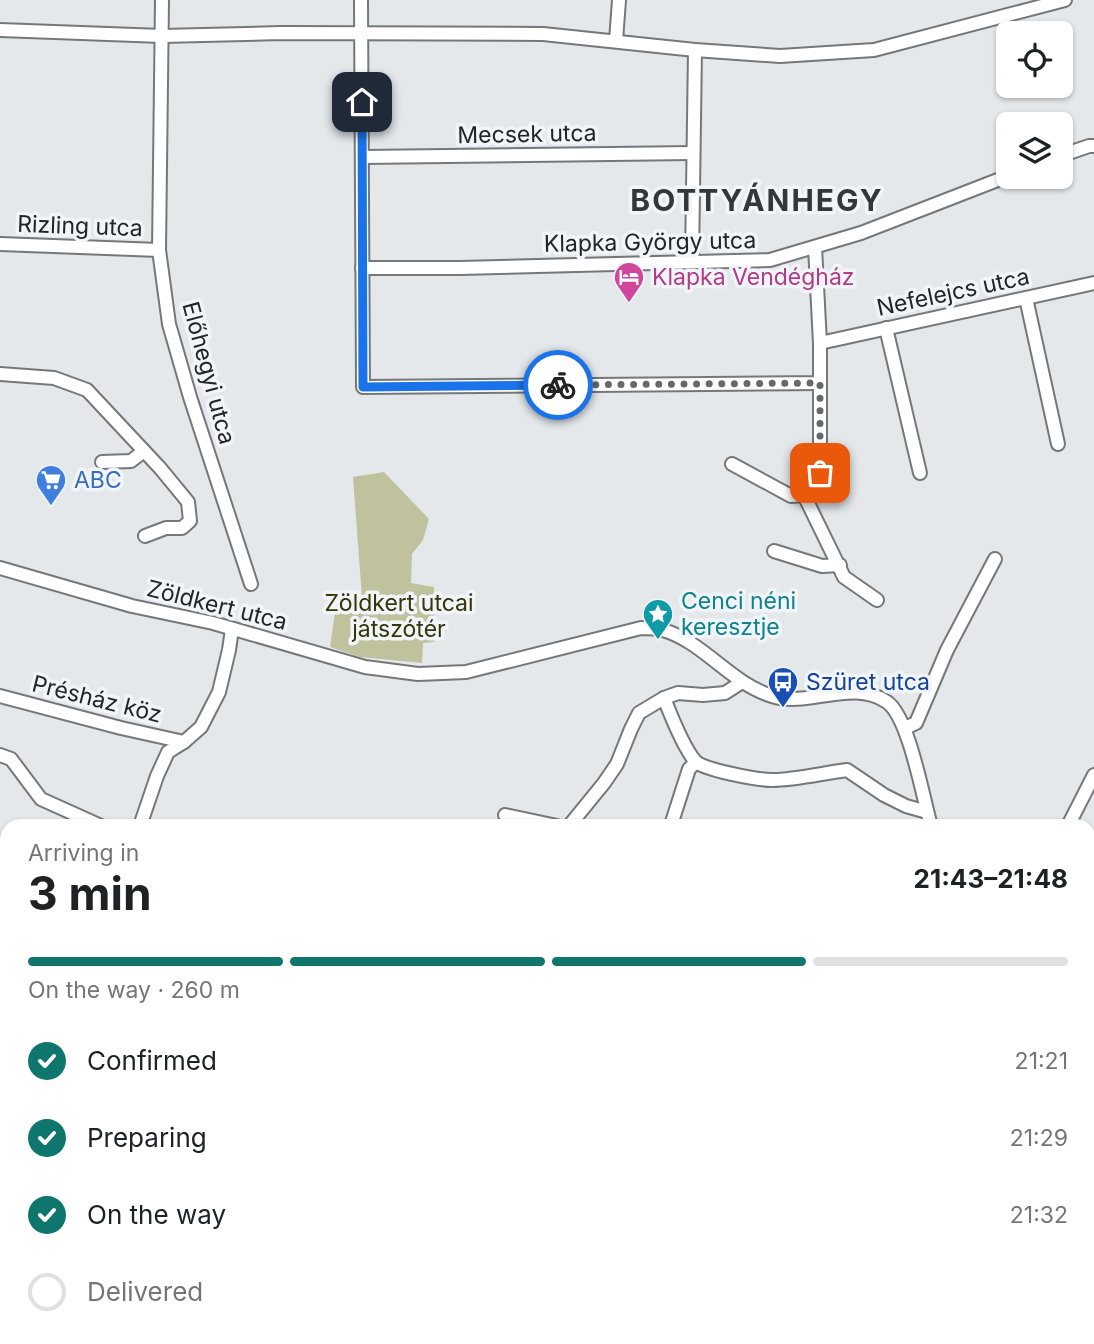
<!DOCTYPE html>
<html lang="en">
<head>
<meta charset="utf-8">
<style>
  body { margin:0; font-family:Inter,sans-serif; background:#f2f2f2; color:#202124; height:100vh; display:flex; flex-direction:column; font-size:26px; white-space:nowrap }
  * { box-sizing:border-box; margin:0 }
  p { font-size:23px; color:#757577 }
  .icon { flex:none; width:38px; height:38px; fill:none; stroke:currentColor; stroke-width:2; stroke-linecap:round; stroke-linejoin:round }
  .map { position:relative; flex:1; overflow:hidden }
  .drawer { position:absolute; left:0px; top:819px; width:1096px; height:525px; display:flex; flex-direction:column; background:#fff; border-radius:21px 21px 0 0; box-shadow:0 2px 5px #0004 }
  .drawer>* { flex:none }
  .fabs { position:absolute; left:996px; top:21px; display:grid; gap:14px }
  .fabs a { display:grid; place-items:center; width:77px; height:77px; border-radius:10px; background:#fff; box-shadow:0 2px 5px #0004; font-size:35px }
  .pin { position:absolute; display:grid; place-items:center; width:60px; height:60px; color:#fff; margin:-30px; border-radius:14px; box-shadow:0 4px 10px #0006 }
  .courier { position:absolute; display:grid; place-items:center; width:70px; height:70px; margin:-35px; border:5px solid #1a73e8; border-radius:50%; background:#fff; color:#222; box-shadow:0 2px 9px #0007 }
  .summary em { font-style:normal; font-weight:700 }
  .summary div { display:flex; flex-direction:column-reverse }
  .summary { display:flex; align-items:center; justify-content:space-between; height:119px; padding:0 28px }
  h1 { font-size:46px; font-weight:700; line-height:52px }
  .bar { display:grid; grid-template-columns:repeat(4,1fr); gap:10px 7px; align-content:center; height:84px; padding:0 28px }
  .bar i { height:9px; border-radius:5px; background:#e0e0e0 }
  .bar .selected { background:#0f766e }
  .bar p { grid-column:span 4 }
  ol { padding:0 28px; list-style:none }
  li { display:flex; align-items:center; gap:21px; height:77px }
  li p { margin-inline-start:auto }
  li .icon { padding:7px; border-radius:50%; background:#0f766e; color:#fff; stroke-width:4 }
  li:last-child { color:#757577 }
  li i { width:38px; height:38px; border:4px solid #e0e0e0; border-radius:50% }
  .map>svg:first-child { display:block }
</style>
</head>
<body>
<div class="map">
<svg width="1094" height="1344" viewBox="0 0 1094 1344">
  <rect width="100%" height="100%" fill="#e4e8eb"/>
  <polygon fill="#bfc29c" points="384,472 429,519 423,540 412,554 411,583 434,587 434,642 423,643 422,663 360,657 330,647 336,605 363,611 353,477"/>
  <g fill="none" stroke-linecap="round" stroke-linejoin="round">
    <g stroke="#74787b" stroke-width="16">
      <g id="minor">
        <polyline points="162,0 159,250 169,324 190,397 251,584"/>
        <polyline points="361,0 363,387 820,383 820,343 815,247"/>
        <polyline points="0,30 162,36 281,33 543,34 695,50 780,56 874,50 1065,0"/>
        <polyline points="616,41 619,0"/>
        <polyline points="1060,156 1089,146 1094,146"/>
        <polyline points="362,157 693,153"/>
        <polyline points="0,244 159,250"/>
        <polyline points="692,261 695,50"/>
        <polyline points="362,268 460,268 770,260 861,233 1008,176"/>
        <polyline points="1026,298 1058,444"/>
        <polyline points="886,328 920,473"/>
        <polyline points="820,343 1094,283"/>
        <polyline points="0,374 54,378 87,390 160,468 188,502 190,521 182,528 166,528 145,536"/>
        <polyline points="820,383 820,473 804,495 844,577 877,600"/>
        <polyline points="102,462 131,461 144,451"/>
        <polyline points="732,464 791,496 804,495"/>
        <polyline points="774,551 822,566 840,565"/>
        <path d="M0,568L132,606L213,623L365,667L418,674L466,672L641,628C648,628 656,628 663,630C704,642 730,683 772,696C809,708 853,678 887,702C909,717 923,798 931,826"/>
        <polyline points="0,696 121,728 184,742"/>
        <path d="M664,698C671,716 683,747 695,761C704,770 758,780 772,780C796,780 823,773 847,770L884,795L906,806L927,812"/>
        <polyline points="905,728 916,723 947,650 995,559"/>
        <polyline points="0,755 11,759 41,799 101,826"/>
        <polyline points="505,815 557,826"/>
        <polyline points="140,826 157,776 168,752 184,742 201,727 219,692 229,650 232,629"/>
        <polyline points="569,826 604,783 617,764 631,729 639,713 664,698 678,693 703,695 725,693 742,682"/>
        <polyline points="669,826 672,822 689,769 696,762"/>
        <polyline points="1068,826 1094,775"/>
        <polyline points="1088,909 1094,911"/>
        <polyline points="1093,1176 1094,1176"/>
      </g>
    </g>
    <use href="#minor" stroke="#fff" stroke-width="12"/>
  </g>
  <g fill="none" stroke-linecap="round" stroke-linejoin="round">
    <polyline stroke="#66696a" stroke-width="7" stroke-dasharray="0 12.6" points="558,385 820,383 820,473"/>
    <polyline stroke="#1a73e8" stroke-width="9" points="362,102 363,387 558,385"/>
  </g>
  <defs>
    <g id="hotel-pin" transform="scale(1.575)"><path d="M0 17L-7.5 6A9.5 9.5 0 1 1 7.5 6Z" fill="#d1479c" stroke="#f1f5f9"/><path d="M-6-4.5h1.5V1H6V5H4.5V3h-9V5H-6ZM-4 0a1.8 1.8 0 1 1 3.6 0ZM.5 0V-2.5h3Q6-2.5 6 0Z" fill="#fff"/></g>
    <g id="supermarket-pin" transform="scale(1.575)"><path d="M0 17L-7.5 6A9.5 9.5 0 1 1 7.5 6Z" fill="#3f7fe0" stroke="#f1f5f9"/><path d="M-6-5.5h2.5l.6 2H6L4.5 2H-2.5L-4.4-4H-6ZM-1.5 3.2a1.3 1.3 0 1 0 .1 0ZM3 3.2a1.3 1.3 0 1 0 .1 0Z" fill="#fff"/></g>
    <g id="sight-pin" transform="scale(1.575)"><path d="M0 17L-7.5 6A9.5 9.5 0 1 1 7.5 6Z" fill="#0f9aa8" stroke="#f1f5f9"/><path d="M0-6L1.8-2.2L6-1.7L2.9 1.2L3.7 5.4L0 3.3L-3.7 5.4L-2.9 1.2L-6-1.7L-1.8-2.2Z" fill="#fff"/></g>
    <g id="bus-pin" transform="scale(1.575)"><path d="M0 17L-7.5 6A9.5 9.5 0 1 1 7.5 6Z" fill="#1a4fb4" stroke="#f1f5f9"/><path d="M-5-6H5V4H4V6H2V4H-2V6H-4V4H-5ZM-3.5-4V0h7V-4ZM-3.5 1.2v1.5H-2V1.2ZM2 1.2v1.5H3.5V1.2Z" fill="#fff"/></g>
  </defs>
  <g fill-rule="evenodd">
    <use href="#hotel-pin" x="629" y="277"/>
    <use href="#supermarket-pin" x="51" y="480"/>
    <use href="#sight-pin" x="658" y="614"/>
    <use href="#bus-pin" x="783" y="682"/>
  </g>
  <g text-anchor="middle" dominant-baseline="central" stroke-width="7" stroke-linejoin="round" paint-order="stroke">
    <g font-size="23" fill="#222425" stroke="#f1f5f9">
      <text transform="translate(527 134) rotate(-1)">Mecsek utca</text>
      <text transform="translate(80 226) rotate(2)">Rizling utca</text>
      <text transform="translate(650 242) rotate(-1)">Klapka György utca</text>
      <text transform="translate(953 292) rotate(-12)">Nefelejcs utca</text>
      <text transform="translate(209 373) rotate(75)">Előhegyi utca</text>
      <text transform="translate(217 605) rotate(14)">Zöldkert utca</text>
      <text transform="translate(97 699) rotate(14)">Présház köz</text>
    </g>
    <g font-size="23" fill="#b23c85" stroke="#f1f5f9" text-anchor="start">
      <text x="652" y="277">Klapka Vendégház</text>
    </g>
    <g font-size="23" fill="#366cbe" stroke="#f1f5f9" text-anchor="start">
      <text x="74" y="480">ABC</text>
    </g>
    <g font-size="23" fill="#0d838f" stroke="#f1f5f9" text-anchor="start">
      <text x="681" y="601">Cenci néni<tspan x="681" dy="26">keresztje</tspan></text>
    </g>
    <g font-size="23" fill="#353608" stroke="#f1f5f9">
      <text x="399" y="603">Zöldkert utcai<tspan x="399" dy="26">játszótér</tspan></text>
    </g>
    <g font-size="23" fill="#164399" stroke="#f1f5f9" text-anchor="start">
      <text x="806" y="682">Szüret utca</text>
    </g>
    <g font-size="30" font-weight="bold" letter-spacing="2" fill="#343739" stroke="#f1f5f9">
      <text x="757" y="200">BOTTYÁNHEGY</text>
    </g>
  </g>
</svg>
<div class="fabs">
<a><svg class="icon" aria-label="locate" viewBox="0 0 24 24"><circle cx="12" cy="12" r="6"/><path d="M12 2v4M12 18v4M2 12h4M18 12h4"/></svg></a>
<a><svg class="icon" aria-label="layers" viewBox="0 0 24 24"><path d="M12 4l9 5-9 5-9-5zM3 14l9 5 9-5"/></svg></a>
</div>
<div class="pin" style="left:820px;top:473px;background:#ea580c"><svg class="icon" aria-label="bag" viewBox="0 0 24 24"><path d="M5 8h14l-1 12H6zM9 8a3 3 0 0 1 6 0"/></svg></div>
<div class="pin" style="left:362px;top:102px;background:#1f2937"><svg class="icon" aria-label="home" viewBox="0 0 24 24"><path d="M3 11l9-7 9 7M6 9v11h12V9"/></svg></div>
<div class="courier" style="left:558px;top:385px"><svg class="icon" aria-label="bike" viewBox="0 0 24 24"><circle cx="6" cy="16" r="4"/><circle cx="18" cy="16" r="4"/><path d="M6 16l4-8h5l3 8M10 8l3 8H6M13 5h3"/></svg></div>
<section class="drawer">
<div class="summary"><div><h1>3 min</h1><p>Arriving in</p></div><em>21:43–21:48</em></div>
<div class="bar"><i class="selected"></i><i class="selected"></i><i class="selected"></i><i></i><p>On the way · 260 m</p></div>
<ol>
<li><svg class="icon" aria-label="check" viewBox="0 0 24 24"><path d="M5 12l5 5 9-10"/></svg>Confirmed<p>21:21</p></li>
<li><svg class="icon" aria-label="check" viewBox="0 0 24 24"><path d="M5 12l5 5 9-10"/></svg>Preparing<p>21:29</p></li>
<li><svg class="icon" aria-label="check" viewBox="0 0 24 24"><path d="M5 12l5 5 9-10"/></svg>On the way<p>21:32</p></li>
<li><i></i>Delivered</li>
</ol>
</section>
</div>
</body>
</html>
